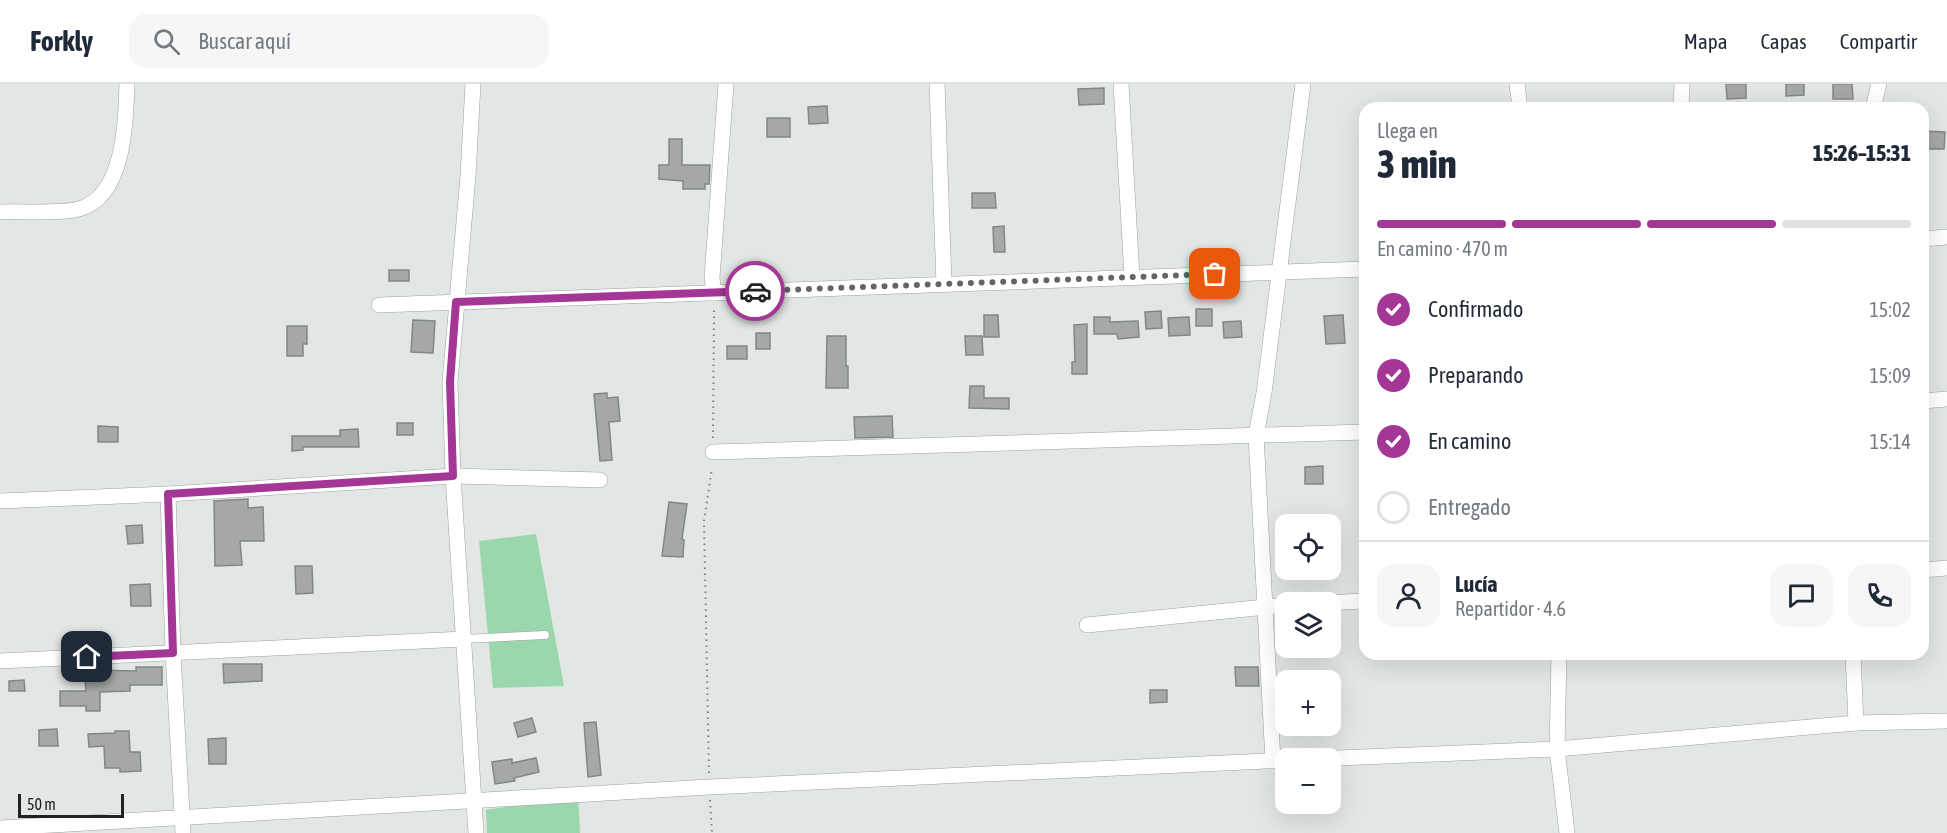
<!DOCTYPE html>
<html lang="es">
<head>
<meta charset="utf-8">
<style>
  body { margin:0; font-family:"Asap Condensed",sans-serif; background:#f6f6f7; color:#1f2937; height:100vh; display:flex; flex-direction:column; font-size:22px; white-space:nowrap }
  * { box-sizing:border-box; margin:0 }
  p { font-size:20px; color:#747a83 }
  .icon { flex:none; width:33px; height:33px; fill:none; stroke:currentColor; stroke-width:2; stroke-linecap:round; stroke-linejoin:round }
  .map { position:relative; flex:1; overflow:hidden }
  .drawer { position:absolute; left:1359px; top:18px; width:570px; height:558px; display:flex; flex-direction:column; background:#fff; border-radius:18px; box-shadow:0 6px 24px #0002 }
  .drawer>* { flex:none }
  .controls { position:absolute; left:1275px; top:430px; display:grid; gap:12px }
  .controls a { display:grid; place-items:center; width:66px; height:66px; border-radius:12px; background:#fff; box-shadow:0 6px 24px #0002; font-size:30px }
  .scale { position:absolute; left:18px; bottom:15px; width:106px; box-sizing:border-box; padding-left:6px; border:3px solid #202120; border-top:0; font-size:16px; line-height:21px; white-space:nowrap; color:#202120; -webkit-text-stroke:4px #e3e7e4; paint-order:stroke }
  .pin { position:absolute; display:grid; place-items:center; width:51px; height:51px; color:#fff; margin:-26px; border-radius:12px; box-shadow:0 3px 9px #0006 }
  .courier { position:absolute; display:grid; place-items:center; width:60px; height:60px; margin:-30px; border:4px solid #a43796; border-radius:50%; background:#fff; color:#222; box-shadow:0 2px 8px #0007 }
  .summary em { font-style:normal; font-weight:800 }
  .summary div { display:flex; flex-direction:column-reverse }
  .summary { display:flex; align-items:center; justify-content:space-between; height:102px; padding:0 18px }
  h1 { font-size:39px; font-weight:800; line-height:45px }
  .bar { display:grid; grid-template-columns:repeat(4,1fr); gap:9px 6px; align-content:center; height:72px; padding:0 18px }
  .bar i { height:8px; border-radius:4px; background:#e0e1e3 }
  .bar .active { background:#a43796 }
  .bar p { grid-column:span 4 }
  .line { display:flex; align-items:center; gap:15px; padding:0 18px; border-top:2px solid #e0e1e3 }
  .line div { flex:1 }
  .round { display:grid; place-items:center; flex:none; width:63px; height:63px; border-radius:18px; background:#f6f6f7 }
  ol { padding:0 18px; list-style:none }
  li { display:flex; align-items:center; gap:18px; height:66px }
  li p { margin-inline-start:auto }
  li .icon { padding:6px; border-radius:50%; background:#a43796; color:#fff; stroke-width:4 }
  li:last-child { color:#747a83 }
  li i { width:33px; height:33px; border:3px solid #e0e1e3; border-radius:50% }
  header { display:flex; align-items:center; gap:36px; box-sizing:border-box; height:84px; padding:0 30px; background:#fff; border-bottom:2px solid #e0e1e3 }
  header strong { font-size:28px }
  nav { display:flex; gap:33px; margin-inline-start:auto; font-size:21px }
  .search { width:420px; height:54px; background:#f6f6f7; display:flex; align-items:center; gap:15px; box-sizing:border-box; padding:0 21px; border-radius:18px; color:#747a83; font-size:22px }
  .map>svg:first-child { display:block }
</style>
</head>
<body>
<header>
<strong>Forkly</strong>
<div class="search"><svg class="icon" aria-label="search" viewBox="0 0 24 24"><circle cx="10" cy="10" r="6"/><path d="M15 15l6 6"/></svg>Buscar aquí</div>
<nav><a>Mapa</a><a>Capas</a><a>Compartir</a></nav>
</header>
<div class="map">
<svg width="1947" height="749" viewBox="0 0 1947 749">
  <rect width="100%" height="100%" fill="#e3e7e4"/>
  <g fill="#9bd7ad">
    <polygon points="536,450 564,602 493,604 479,457"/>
    <polygon points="578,712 580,749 487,749 486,726"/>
  </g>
  <g fill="#a5a8a6" stroke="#838784" stroke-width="1.5">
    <polygon points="1726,0 1746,0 1746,14 1727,15"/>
    <polygon points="1786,0 1804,0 1804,11 1786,12"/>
    <polygon points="1833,0 1852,0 1853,15 1833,15"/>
    <polygon points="1104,4 1104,20 1079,21 1078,5"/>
    <polygon points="827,22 828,39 809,40 808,23"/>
    <rect x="767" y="34" width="23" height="19"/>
    <polygon points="1923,47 1945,48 1944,65 1923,65"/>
    <polygon points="669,55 682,55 682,81 710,81 709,100 705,100 705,105 683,105 683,97 659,95 659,81 669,81"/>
    <polygon points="972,109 995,109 996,124 972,124"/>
    <polygon points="1004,142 1005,168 994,168 993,143"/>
    <rect x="389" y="186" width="20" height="11"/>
    <rect x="1196" y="225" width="16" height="17"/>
    <polygon points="1161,227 1162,244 1146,245 1145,228"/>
    <polygon points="984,231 998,231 999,253 984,253"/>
    <polygon points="1343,231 1345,259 1326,260 1324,232"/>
    <polygon points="1094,233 1110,233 1110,238 1138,237 1139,253 1118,255 1117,250 1094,250"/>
    <polygon points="1189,233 1190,251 1169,252 1168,234"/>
    <polygon points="413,236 435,237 433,269 411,268"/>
    <polygon points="1241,237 1242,253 1224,254 1223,238"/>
    <polygon points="1087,240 1087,290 1072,290 1072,278 1075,278 1074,241"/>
    <polygon points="287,242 307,242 307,260 303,260 303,272 287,272"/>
    <rect x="756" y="249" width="14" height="16"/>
    <polygon points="827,252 846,252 846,282 848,282 848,304 826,304"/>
    <polygon points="965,252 982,252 983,271 966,271"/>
    <rect x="727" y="262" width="20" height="13"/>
    <polygon points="970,302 984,302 984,314 1009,314 1009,325 969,324"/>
    <polygon points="607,309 607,314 618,313 620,337 609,338 612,376 600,377 594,310"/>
    <polygon points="892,332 893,353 855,354 854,333"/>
    <rect x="397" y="339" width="16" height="12"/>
    <polygon points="98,342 118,343 118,358 98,358"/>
    <polygon points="358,345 359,363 303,363 303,366 292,367 292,352 340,352 340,346"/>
    <polygon points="1323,382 1323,400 1305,400 1305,383"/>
    <polygon points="248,415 248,424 263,423 264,457 240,457 242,481 215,482 214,417"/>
    <polygon points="669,418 687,420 682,455 684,456 683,473 662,472"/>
    <polygon points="142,441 143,459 128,460 126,442"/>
    <polygon points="295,482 312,482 313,509 296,510"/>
    <polygon points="150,500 151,522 131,522 130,501"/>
    <polygon points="223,580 262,580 262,597 224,599"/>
    <polygon points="136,583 162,583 162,601 130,601 130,607 100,608 100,627 86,627 86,622 60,622 60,607 86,607 85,597 93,596 93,586 136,587"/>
    <polygon points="1235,583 1258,583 1259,602 1236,602"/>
    <polygon points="24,596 25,607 9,607 9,597"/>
    <polygon points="1150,606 1167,606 1167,618 1150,619"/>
    <polygon points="532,634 536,648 518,653 514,639"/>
    <polygon points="596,638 601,691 588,693 584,639"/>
    <polygon points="57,645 58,662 39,662 39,646"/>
    <polygon points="115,647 129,647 130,668 140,668 141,687 120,688 120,684 105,684 104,662 89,663 88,650 115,649"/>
    <polygon points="226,654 226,680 209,680 208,655"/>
    <polygon points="536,674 539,688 514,694 515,697 495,700 492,678 512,675 512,679"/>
  </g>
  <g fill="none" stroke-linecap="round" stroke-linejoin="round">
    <g stroke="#9da19e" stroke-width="9">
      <polyline id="lane" points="464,555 545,551"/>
    </g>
    <g stroke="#9da19e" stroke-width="16">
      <g id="street">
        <polyline points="473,0 468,92 450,298 453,392 476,749"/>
        <polyline points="937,0 944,200"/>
        <polyline points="1121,0 1132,193"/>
        <polyline points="1517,0 1520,24"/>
        <polyline points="1681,24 1682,0"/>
        <polyline points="1873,24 1879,0"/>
        <path d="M0,128C20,127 61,130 79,125C124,113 126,39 127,0"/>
        <polyline points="1923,155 1947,153"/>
        <polyline points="714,209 712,194 726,0"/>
        <polyline points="379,221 1365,185"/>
        <polyline points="1923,317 1947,315"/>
        <polyline points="713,368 1365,348"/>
        <polyline points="168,410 173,569 183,749"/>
        <polyline points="0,417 168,410 453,392 600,396"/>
        <polyline points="1923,486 1947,484"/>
        <polyline points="1324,519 1365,517"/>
        <polyline points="1087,541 1286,521"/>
        <polyline points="1559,570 1557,665 1567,749"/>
        <polyline points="1853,570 1856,639"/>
        <polyline points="0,577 464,555"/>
        <polyline points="1314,675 1557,665 1856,639 1947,637"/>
        <polyline points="1273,677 1256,351 1264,309 1303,0"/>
        <polyline points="0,744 709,703 1286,676"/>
      </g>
    </g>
    <g stroke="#7f8280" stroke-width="2" stroke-dasharray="1.5 4.5" stroke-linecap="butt">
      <polyline points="713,354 714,225"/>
      <polyline points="709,689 704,437 712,384"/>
      <polyline points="710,716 712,749"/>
    </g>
    <use href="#lane" stroke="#fff" stroke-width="8"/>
    <use href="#street" stroke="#fff" stroke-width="15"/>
  </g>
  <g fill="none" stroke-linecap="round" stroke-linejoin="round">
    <polyline stroke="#646665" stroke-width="6" stroke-dasharray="0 10.8" points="755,207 1215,190"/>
    <polyline stroke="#a43796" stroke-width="8" points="87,573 173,569 168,410 453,392 450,298 456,218 755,207"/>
  </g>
</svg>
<div class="controls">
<a><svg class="icon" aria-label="locate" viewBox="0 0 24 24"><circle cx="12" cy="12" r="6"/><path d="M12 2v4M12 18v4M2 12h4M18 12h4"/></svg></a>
<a><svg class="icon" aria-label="layers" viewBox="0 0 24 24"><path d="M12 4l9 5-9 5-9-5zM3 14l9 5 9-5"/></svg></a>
<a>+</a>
<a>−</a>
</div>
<div class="scale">50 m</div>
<div class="pin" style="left:1215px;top:190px;background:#ea580c"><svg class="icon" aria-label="bag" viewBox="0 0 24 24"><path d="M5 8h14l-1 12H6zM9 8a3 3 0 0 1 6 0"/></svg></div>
<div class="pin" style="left:87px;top:573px;background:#1f2937"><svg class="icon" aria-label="home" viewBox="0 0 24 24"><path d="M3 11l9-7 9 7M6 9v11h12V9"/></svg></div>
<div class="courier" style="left:755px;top:207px"><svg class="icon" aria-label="car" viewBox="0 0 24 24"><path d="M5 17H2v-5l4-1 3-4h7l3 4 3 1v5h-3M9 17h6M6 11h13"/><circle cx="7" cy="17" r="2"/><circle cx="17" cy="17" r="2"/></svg></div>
<section class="drawer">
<div class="summary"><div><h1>3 min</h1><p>Llega en</p></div><em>15:26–15:31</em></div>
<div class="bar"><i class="active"></i><i class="active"></i><i class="active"></i><i></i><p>En camino · 470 m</p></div>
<ol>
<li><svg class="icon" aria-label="check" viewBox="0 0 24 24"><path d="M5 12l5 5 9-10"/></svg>Confirmado<p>15:02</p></li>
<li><svg class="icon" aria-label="check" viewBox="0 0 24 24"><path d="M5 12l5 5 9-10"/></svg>Preparando<p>15:09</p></li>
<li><svg class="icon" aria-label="check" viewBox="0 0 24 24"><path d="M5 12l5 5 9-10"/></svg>En camino<p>15:14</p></li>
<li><i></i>Entregado</li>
</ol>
<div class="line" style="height:108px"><a class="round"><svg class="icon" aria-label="person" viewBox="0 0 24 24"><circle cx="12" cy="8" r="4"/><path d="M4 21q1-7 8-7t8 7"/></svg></a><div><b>Lucía</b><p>Repartidor · 4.6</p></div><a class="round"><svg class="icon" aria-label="chat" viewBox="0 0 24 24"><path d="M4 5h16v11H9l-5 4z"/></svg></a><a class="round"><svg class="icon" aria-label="phone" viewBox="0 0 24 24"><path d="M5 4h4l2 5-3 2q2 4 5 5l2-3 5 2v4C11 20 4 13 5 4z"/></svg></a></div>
</section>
</div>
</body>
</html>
